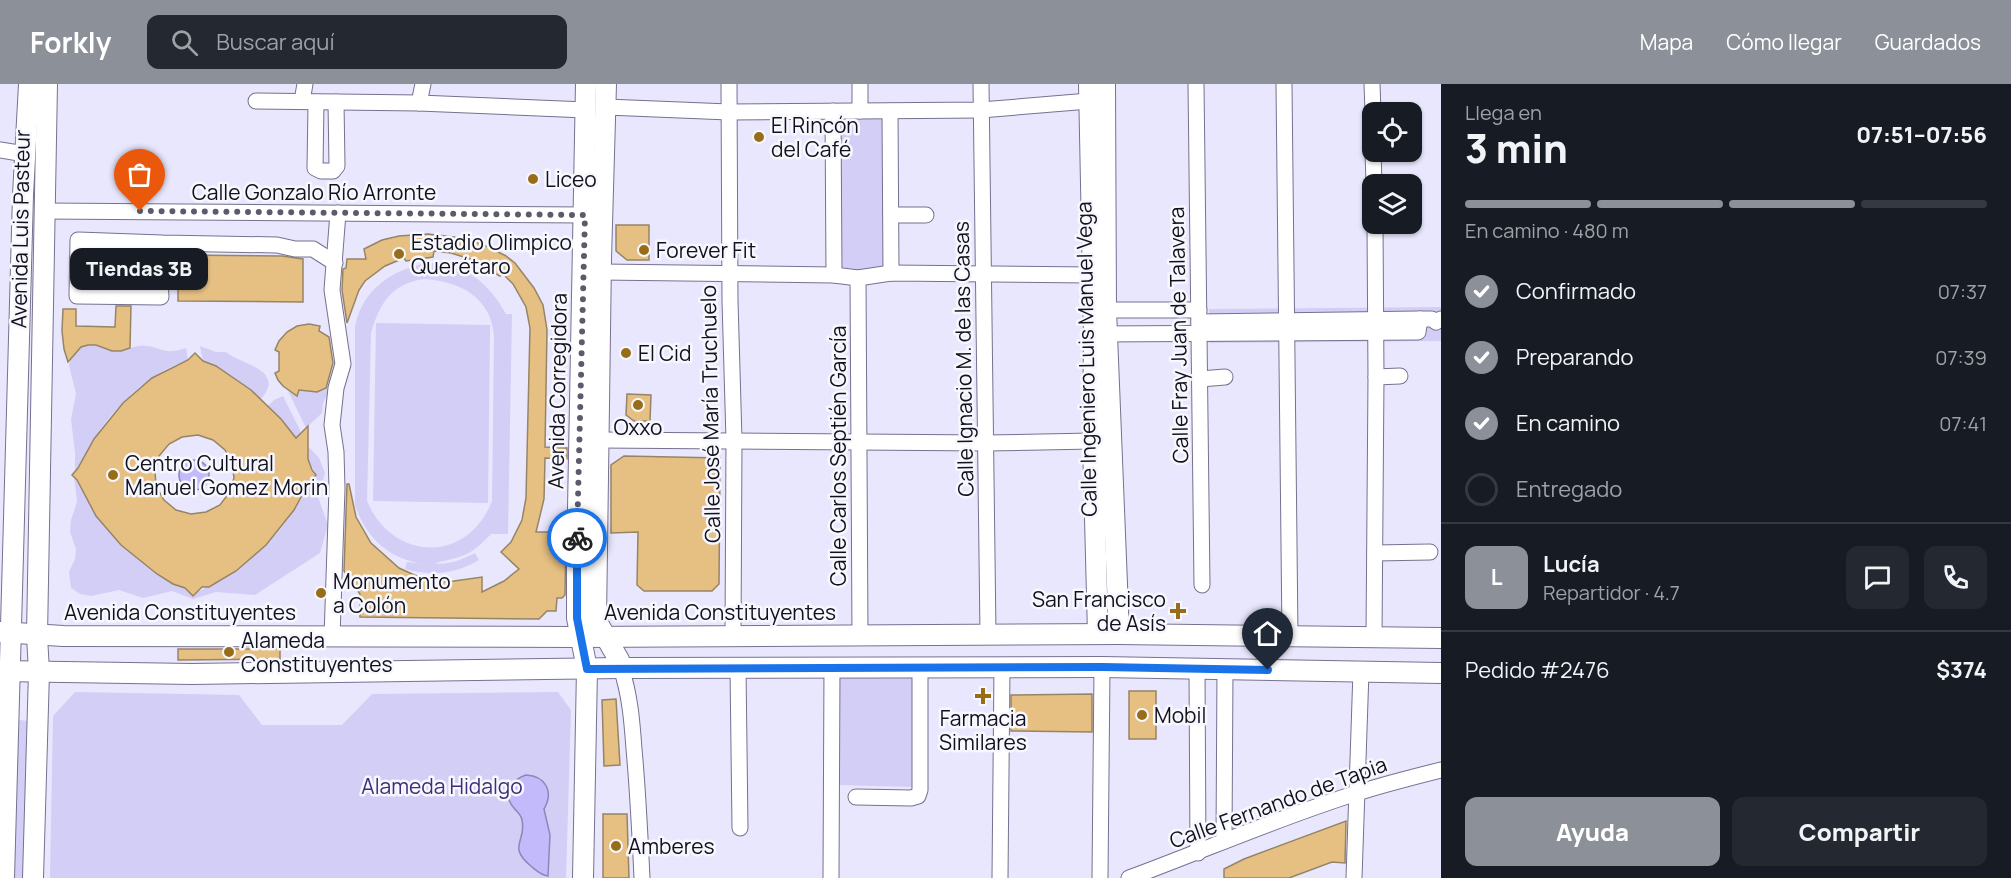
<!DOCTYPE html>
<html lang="es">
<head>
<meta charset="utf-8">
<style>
  body { margin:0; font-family:Manrope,sans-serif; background:#242831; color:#f1f3f6; height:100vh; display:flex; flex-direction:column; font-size:22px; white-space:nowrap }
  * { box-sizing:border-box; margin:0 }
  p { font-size:20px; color:#9ea1a6 }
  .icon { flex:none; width:33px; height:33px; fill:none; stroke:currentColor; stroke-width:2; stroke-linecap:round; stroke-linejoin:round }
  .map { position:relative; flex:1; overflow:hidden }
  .side { display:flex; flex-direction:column; background:#171b24; width:570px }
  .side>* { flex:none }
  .buttons { position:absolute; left:1362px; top:18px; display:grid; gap:12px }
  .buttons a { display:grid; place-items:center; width:60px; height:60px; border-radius:12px; background:#171b24; box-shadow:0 2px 4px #0004; font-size:30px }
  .pin { position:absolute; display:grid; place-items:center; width:51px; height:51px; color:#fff; margin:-62px -26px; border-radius:50% 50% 50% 0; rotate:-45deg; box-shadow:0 0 6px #0007 }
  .pin .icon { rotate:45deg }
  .courier { position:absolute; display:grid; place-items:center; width:60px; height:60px; margin:-30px; border:4px solid #1a73e8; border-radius:50%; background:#fff; color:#222; box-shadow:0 2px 8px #0007 }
  .bubble { position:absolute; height:42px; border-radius:12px; background:#171b24; box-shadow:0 2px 4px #0004; font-size:20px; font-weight:800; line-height:42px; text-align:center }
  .head em { font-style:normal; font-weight:800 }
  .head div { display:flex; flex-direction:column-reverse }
  .head { display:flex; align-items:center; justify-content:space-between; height:102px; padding:0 24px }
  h1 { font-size:39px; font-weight:800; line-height:45px }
  .bar { display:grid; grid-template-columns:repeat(4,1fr); gap:9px 6px; align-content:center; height:72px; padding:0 24px }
  .bar i { height:8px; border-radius:4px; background:#363941 }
  .bar .current { background:#8c9099 }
  .bar p { grid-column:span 4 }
  .line { display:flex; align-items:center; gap:15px; padding:0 24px; border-top:2px solid #363941 }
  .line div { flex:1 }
  .round { display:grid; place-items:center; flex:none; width:63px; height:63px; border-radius:12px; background:#242831 }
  ol { padding:0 24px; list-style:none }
  li { display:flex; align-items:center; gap:18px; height:66px }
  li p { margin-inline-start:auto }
  li .icon { padding:6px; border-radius:50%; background:#8c9099; color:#fff; stroke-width:4 }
  li:last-child { color:#9ea1a6 }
  li i { width:33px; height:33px; border:3px solid #363941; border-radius:50% }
  .primary-button { display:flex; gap:12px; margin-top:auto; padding:12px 24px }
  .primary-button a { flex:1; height:69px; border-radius:12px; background:#8c9099; color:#fff; font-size:24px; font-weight:800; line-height:69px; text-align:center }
  .primary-button a+a { background:#242831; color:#f1f3f6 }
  header { display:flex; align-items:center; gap:36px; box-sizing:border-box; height:84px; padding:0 30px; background:#8c9099; color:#fff }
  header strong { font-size:28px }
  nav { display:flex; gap:33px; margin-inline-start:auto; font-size:21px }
  .search { width:420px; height:54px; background:#242831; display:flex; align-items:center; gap:15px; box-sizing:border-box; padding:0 21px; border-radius:12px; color:#9ea1a6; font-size:22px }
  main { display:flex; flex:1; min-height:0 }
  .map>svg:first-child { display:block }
</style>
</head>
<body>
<header>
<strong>Forkly</strong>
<div class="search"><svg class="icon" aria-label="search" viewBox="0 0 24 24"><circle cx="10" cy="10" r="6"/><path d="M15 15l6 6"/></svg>Buscar aquí</div>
<nav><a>Mapa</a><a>Cómo llegar</a><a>Guardados</a></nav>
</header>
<main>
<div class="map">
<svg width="1441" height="794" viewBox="0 0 1441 794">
  <rect width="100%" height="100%" fill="#e9e7fd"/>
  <g fill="#d2cef5" fill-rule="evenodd">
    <polygon points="886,31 889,183 856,186 841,183 839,32"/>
    <path d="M428,179C464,178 490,200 506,230H512L508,450H491C469,473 464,472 435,479C447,482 463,475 475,469L479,476C456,490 431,492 405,485L407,478L424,480C389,475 366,454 355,421V243C362,205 393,185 428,179ZM424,195C460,197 492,214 494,253L492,417C467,481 392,477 367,417L371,249C380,219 391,200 424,195Z"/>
    <polygon points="1441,223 1441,257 1209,259 1209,225"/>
    <polygon points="376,239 490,241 488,419 373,417"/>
    <path d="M88,261C97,261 103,265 111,267C121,269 129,263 139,262C160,260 161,273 186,264L188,276C149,288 115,322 93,356C87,365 83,380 75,388V369L71,335L76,310L69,281L71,273L81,263Z"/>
    <path d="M200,262L216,268H226C239,280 287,285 261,315C244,299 225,286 203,277Z"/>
    <path d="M334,297L323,319L322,329L306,344L288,307L297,312L299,306C313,310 323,307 334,297Z"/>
    <polygon points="283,312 300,346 300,350 296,354 268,322 274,316"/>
    <path d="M306,360L319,374L325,389L318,413L328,441L320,469L255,511L216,508L193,515L172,507L143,514L119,506L91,512L80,510L71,504L69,488L75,475L76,465L70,448L71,436L77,418L74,392L96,432L121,461L157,490L173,500L185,504L193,512C203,503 214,501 225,494C239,485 253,474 265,462C279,448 291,432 302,414C307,406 309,398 316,391L302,364Z"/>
    <polygon points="914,592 913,703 839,701 837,594"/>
    <polygon points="75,608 239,611 262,641 342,641 372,610 558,608 571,626 566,794 50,794 53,632"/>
    <polygon points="18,636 30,637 24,794 5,794"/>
  </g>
  <g fill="#c2bafa" stroke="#8d87b7" stroke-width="1.5">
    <circle cx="194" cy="391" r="15"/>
    <path d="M526,691C546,692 554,708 544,725L550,751L548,792C541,791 537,787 532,783C506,762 527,758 522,736C521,730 517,728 514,724C502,711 512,695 526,691Z"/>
  </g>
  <g fill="#e6c083" stroke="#968466" stroke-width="1.5" fill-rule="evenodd">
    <polygon points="616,141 649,141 649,176 627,176 616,167"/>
    <polygon points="428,150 454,153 482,160 506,172 515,179 534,204 543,221 547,246 545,363 567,364 567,375 545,374 544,415 536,448 566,448 565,511 562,514 557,514 556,527 547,527 539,535 360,533 360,510 344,487 347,400 349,400 356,433 371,459 399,484 421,494 447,498 482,493 482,508 504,497 519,485 501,468 511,458 522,436 526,414 530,244 526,223 513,200 503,190 500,192 470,175 451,169 434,167 433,173 406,177 404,174 385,182 365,197 359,206 347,239 342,206 343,185 346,184 347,175 366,175 364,165 382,156 399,152"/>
    <polygon points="88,166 152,168 157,179 157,187 152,192 151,203 87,202"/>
    <polygon points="179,171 282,172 303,175 303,218 178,217 178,191 181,185"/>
    <polygon points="116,222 131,222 130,264 121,267 112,267 96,261 88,261 81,263 68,278 64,265 62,247 63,225 76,225 76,242 115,243"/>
    <polygon points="309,240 320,242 319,247 329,253 333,279 326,304 317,308 299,306 297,312 283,302 278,296 275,289 279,287 279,268 275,266 279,257 287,248 297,242"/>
    <path d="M195,269L203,277L216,282L251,306L281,335L296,354L308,342V375L312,386L316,391L310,397L294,426L266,461L236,487L209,503H202L193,512L185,504L173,500L157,490L121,461L96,432L77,396L72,391L78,384L94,355L123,319L152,294L188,276ZM198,351L213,356L225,366L232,379L234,394L229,409L220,421L206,428L191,430L176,426L164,416L156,402L155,387L159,372L169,360L182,353Z"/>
    <polygon points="627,310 651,311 650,337 634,337 626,331"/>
    <polygon points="624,372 720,374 719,500 712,507 644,507 637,501 638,448 611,449 611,381"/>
    <polygon points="178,565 280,565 280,575 178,576"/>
    <rect x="1129" y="607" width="27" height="48"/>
    <polygon points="1092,610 1092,648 1011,647 1011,611"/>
    <polygon points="616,615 620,681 604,682 602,616"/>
    <polygon points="603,730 627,730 629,794 603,794"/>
    <polygon points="1346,737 1345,779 1332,778 1289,794 1224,794 1224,785 1244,775"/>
  </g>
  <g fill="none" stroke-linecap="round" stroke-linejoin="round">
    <g stroke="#757190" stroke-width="17">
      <g id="minor">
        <polyline points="729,0 730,217 734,356 733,552"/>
        <polyline points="860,0 860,27"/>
        <polyline points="981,0 988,550"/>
        <polyline points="1196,0 1202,501"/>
        <polyline points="1284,0 1290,552"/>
        <polyline points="1372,0 1373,28"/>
        <polyline points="256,17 419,19 586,26"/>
        <polyline points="302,17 305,0"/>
        <polyline points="316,19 315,84 321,87 333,87 337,82 336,18"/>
        <polyline points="419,19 423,0"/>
        <polyline points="606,23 729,28 981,26 1089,17 1100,13"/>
        <polyline points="833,27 834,191"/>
        <polyline points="890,27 891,189"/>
        <polyline points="0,66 25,70"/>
        <polyline points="1373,68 1374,100"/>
        <polyline points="43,127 585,131"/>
        <polyline points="891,131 926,131"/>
        <polyline points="162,159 78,156 77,212 161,213 160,198 171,185 162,169 162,159 277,161 295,165 313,165 335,179"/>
        <polyline points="601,188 834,191 858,194 891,189 1092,191"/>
        <polyline points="858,194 860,551"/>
        <polyline points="1097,226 1199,226"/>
        <polyline points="1199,238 1420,235 1432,235 1436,238 1441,235"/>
        <polyline points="1098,250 1418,248 1420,235"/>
        <polyline points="1376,293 1400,292"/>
        <polyline points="1200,295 1225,293"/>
        <polyline points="600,356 986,359 1093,357"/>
        <polyline points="1375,469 1430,468"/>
        <polyline points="332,553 337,405 336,368 332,341 336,304 343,280 332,206 338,129"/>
        <polyline points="1374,553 1376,293 1375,140"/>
        <path d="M621,584C630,611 632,637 634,665C638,708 640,751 642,794"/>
        <polyline points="738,584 740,744"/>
        <polyline points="1197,585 1198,769"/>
        <polyline points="856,713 911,714 918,712 920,706 920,584"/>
        <polyline points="1224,757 1225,585"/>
        <polyline points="831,794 832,584"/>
        <polyline points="1000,794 1002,583"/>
        <polyline points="1100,794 1102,583"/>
        <path d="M1129,794C1205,766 1280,733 1357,709C1385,700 1413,693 1441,686"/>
        <polyline points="1354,794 1361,587"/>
      </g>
    </g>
    <g stroke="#757190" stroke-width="22">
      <g id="major">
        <polyline points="606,0 601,175 596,536 619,576 621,584"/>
        <polyline points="1089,0 1094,250 1093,357 1098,550"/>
        <polyline points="1105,0 1106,226 1119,550"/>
        <polyline points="0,548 63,552 580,553 1119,550 1441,554"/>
        <polyline points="0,587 192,590 621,584 1102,583 1441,589"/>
        <polyline points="4,794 23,111 29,0"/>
        <polyline points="33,794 39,588 37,552 47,0"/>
        <polyline points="583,794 587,585 577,534 577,478 586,0"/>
      </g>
    </g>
    <use href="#minor" stroke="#fff" stroke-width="15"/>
    <use href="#major" stroke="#fff" stroke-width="20"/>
  </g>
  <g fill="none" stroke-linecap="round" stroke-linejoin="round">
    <polyline stroke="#5d5b6b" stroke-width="6" stroke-dasharray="0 10.8" points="140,127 585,131 577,454"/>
    <polyline stroke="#1a73e8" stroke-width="8" points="577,454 577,534 587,585 1102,583 1268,586"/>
  </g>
  <g fill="#986d1a" stroke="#f7f7fe" stroke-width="2">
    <circle cx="759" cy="53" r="6"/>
    <circle cx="533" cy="95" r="6"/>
    <circle cx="644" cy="166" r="6"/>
    <circle cx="399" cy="170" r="6"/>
    <circle cx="626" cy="269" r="6"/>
    <circle cx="638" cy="321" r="6"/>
    <circle cx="113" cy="391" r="6"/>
    <circle cx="321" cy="509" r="6"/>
    <path d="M1175 518h6v6h6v6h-6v6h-6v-6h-6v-6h6z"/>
    <circle cx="229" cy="568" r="6"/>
    <path d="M980 603h6v6h6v6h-6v6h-6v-6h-6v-6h6z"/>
    <circle cx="1142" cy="631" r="6"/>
    <circle cx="616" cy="762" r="6"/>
  </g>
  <g text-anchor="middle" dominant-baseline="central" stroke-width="5" stroke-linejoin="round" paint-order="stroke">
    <g font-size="21" fill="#12101c" stroke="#f7f7fe" text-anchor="start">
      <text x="771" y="41">El Rincón<tspan x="771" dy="24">del Café</tspan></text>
      <text x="545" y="95">Liceo</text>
      <text x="411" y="158">Estadio Olimpico<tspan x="411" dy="24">Querétaro</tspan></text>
      <text x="656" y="166">Forever Fit</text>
      <text x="638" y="269">El Cid</text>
      <text x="638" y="343" text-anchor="middle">Oxxo</text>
      <text x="125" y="379">Centro Cultural<tspan x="125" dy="24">Manuel Gomez Morin</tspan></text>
      <text x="333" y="497">Monumento<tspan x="333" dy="24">a Colón</tspan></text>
      <text x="1166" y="515" text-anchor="end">San Francisco<tspan x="1166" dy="24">de Asís</tspan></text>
      <text x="241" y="556">Alameda<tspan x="241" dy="24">Constituyentes</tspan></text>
      <text x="1154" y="631">Mobil</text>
      <text x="983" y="634" text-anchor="middle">Farmacia<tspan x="983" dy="24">Similares</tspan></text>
      <text x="628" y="762">Amberes</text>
    </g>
    <g font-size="21" fill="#12101c" stroke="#f7f7fe">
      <text x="314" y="108">Calle Gonzalo Río Arronte</text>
      <text transform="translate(20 145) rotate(-89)">Avenida Luis Pasteur</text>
      <text transform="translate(1178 251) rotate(-91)">Calle Fray Juan de Talavera</text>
      <text transform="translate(963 275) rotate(-91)">Calle Ignacio M. de las Casas</text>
      <text transform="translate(1086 275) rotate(-91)">Calle Ingeniero Luis Manuel Vega</text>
      <text transform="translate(557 307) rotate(-89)">Avenida Corregidora</text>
      <text transform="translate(710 330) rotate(-91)">Calle José María Truchuelo</text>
      <text transform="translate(838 372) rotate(-90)">Calle Carlos Septién García</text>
      <text x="180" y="528">Avenida Constituyentes</text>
      <text x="720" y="528">Avenida Constituyentes</text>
      <text transform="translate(1278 718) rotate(-20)">Calle Fernando de Tapia</text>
    </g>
    <g font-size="21" fill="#3f2d77" stroke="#f7f7fe">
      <text x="442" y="702">Alameda Hidalgo</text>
    </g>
  </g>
</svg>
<div class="buttons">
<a><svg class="icon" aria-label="locate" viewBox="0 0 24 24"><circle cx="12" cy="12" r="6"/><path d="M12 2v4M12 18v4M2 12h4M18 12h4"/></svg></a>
<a><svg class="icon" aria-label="layers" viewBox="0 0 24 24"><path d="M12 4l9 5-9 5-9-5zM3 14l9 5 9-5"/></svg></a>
</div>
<div class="pin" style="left:140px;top:127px;background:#ea580c"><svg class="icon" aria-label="bag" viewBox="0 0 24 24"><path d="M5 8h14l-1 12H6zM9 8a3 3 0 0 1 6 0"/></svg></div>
<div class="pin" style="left:1268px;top:586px;background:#1f2937"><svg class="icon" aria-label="home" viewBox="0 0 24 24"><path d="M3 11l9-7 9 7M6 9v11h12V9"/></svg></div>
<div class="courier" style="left:577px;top:454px"><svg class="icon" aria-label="bike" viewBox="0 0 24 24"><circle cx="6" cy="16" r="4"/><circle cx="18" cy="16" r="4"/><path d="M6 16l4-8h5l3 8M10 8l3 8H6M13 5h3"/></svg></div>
<div class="bubble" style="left:70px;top:164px;width:138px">Tiendas 3B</div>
</div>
<section class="side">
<div class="head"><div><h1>3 min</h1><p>Llega en</p></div><em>07:51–07:56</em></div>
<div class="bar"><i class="current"></i><i class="current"></i><i class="current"></i><i></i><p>En camino · 480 m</p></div>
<ol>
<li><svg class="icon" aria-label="check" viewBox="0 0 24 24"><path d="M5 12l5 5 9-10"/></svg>Confirmado<p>07:37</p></li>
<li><svg class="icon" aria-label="check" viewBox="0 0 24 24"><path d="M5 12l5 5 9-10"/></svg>Preparando<p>07:39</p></li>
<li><svg class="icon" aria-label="check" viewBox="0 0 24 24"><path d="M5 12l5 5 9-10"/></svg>En camino<p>07:41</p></li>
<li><i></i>Entregado</li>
</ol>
<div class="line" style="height:108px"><b class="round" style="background:#8c9099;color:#fff">L</b><div><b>Lucía</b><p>Repartidor · 4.7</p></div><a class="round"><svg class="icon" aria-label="chat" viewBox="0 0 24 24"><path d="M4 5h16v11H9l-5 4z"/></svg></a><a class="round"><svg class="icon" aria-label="phone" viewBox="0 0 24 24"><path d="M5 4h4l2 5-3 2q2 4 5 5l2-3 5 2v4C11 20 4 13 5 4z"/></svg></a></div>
<div class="line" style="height:78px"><div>Pedido #2476</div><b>$374</b></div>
<div class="primary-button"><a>Ayuda</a><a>Compartir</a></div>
</section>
</main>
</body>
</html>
